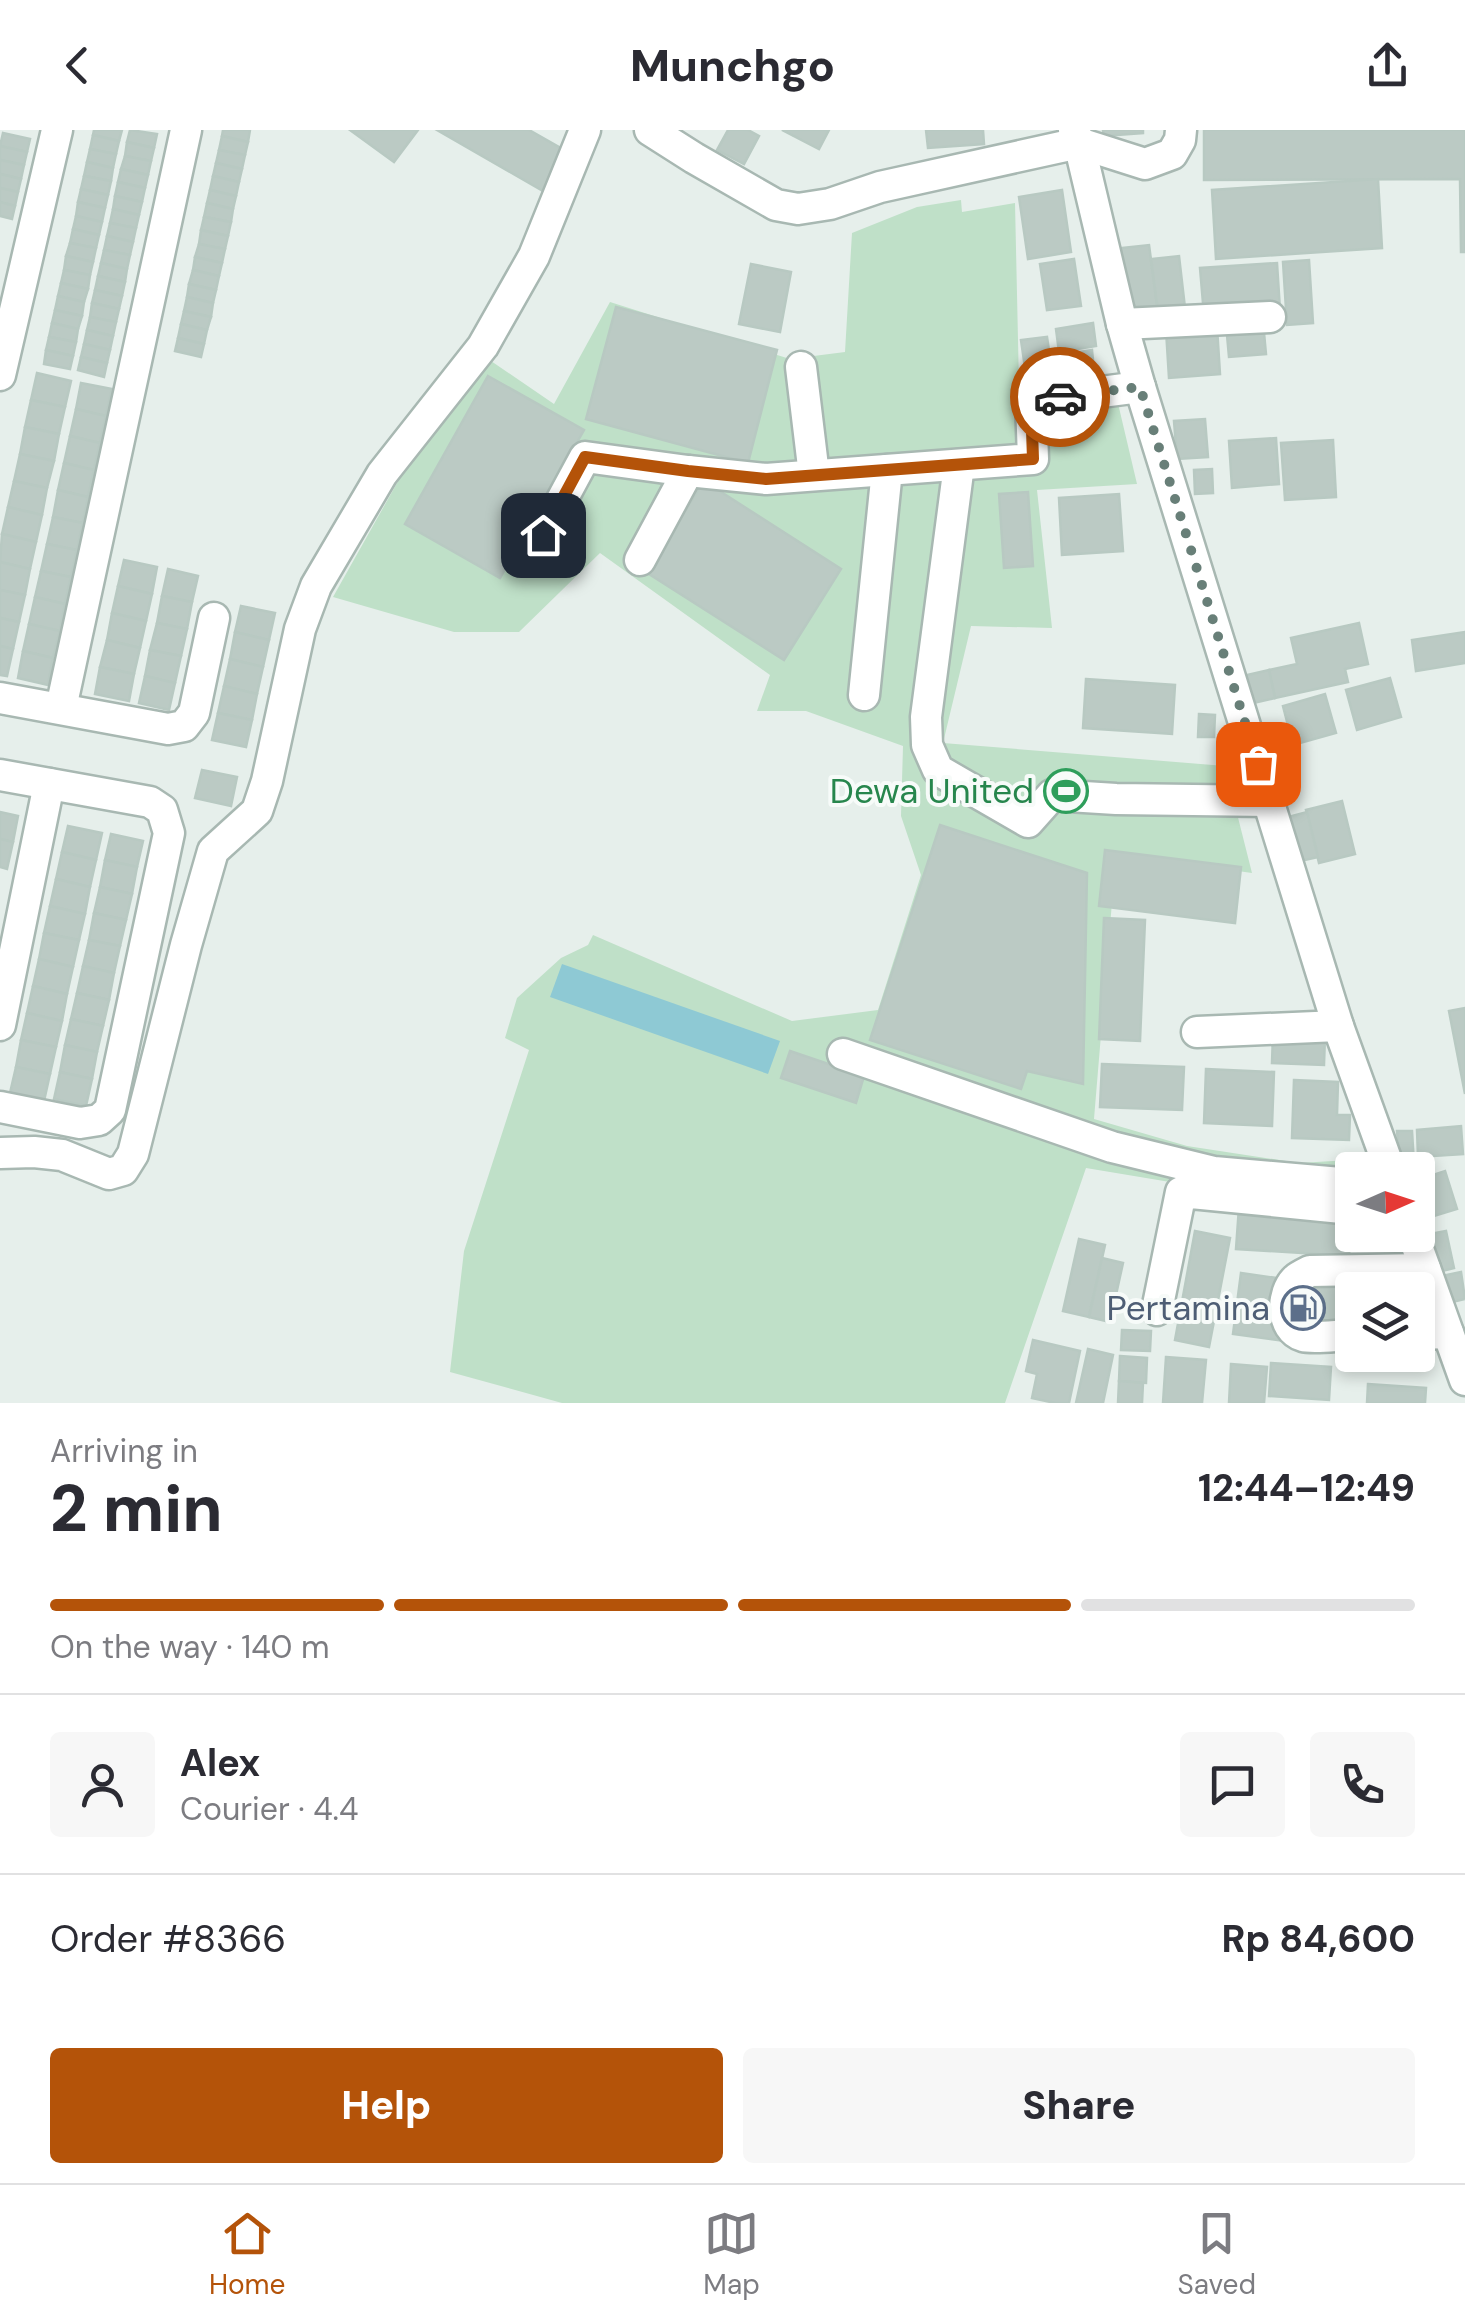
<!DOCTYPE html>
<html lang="en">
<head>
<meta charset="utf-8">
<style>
  body { margin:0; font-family:"DM Sans",sans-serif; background:#f7f7f7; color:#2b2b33; height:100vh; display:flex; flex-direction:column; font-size:38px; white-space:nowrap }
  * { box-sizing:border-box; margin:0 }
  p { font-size:32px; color:#7c7c81 }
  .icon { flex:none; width:55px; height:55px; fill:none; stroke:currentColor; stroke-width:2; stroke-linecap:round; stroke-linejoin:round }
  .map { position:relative; height:1273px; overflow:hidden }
  .panel { display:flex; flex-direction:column; background:#fff; flex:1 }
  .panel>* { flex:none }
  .needle { width:65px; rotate:87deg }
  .fabs { position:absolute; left:1335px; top:1022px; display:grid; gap:20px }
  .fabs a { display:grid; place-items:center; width:100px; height:100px; border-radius:10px; background:#fff; box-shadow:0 5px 15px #0003; font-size:50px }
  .pin { position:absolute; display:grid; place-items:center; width:85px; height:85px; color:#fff; margin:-42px; border-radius:20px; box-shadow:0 5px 15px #0006 }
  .courier { position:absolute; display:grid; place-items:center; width:100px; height:100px; margin:-50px; border:8px solid #b45309; border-radius:50%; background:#fff; color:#222; box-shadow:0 2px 12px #0007 }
  .overview em { font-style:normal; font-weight:800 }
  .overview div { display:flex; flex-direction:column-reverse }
  .overview { display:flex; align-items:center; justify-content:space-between; height:170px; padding:0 50px }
  h1 { font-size:65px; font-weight:800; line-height:75px }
  .bar { display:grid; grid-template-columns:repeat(4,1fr); gap:15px 10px; align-content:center; height:120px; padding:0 50px }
  .bar i { height:12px; border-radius:8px; background:#e1e1e2 }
  .bar .selected { background:#b45309 }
  .bar p { grid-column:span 4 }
  .line { display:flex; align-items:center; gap:25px; padding:0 50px; border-top:2px solid #e1e1e2 }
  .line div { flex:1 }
  .round { display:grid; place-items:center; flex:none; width:105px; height:105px; border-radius:10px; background:#f7f7f7 }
  .primary-button { display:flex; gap:20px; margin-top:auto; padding:20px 50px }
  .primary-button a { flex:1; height:115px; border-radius:10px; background:#b45309; color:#fff; font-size:40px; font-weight:800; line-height:115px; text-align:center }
  .primary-button a+a { background:#f7f7f7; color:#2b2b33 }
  header { display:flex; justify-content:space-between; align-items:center; height:130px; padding:0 50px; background:#fff; font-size:45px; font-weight:800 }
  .tab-bar { display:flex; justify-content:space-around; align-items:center; height:140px; border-top:2px solid #e1e1e2; background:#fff; font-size:28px; color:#7c7c81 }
  .tab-bar a { display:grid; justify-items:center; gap:5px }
  .tab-bar .selected { color:#b45309 }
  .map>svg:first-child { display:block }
</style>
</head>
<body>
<header><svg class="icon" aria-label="back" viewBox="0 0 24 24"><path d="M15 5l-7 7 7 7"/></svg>Munchgo<svg class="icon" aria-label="share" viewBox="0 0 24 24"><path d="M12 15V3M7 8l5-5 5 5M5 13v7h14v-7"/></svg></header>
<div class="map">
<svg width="1465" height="1273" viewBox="0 0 1465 1273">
  <rect width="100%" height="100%" fill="#e6efeb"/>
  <polygon fill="#bfe0c8" points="961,70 962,82 1015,73 1019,255 1112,248 1137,354 1037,360 1052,498 971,496 943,613 1225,636 1252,743 1116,724 1094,989 1187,1016 1299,1033 1367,1029 1370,1040 1352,1040 1212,1059 1086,1038 1005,1273 562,1273 450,1242 464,1121 529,920 505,908 517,868 561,828 588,815 593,805 792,891 878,880 921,745 901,686 903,616 806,581 757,581 770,545 600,423 519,502 454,502 333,467 401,346 491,231 554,274 610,172 790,229 845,222 852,103 917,77"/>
  <polygon fill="#8ec9d4" points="562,834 780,911 768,944 550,867"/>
  <g fill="#bbcac4" stroke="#b8c9c2" stroke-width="2.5">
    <polygon points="94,0 122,0 119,11 93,5"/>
    <polygon points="130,0 157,4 154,18 127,12"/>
    <polygon points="223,0 250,0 248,12 222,6"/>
    <polygon points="350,0 418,0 394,32"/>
    <polygon points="437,0 529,0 573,25 550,65"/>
    <polygon points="728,0 748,0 759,6 744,34 717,20"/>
    <polygon points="782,0 829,0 819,19"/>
    <polygon points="926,0 983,0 984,14 928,18"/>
    <polygon points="1103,0 1143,0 1143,3 1104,6"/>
    <polygon points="1204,0 1465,0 1465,122 1461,122 1460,49 1204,50"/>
    <polygon points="3,3 30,9 27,22 0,16"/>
    <polygon points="93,5 119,11 116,24 90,19"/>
    <polygon points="222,6 248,12 245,25 219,20"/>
    <polygon points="127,12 154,18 151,31 125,26"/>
    <polygon points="0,16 27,22 24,35 0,30"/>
    <polygon points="90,19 116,24 113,38 87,32"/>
    <polygon points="219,20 245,25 242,39 216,33"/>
    <polygon points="125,26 151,31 148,45 121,39"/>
    <polygon points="0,30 24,35 21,49 0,44"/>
    <polygon points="87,32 113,38 111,51 84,46"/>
    <polygon points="216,33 242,39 239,52 213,46"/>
    <polygon points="121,39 148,45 145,58 118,52"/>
    <polygon points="0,44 21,49 18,62 0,58"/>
    <polygon points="84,46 111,51 108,65 81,59"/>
    <polygon points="213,46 239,52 236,66 210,60"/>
    <polygon points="1378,49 1382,118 1216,129 1212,60"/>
    <polygon points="118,52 145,58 142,72 115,66"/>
    <polygon points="0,58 18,62 15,76 0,72"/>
    <polygon points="81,59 108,65 105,78 78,72"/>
    <polygon points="210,60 236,66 233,79 207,73"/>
    <polygon points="1062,60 1071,122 1028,129 1019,67"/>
    <polygon points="115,66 142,72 139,85 113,79"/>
    <polygon points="0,72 15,76 12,89 0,86"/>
    <polygon points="78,72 105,78 102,92 76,86"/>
    <polygon points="207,73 233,79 231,92 204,87"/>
    <polygon points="113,79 139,85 136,98 110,93"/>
    <polygon points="76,86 102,92 99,105 73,99"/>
    <polygon points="204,87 231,92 228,106 201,100"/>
    <polygon points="110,93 136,98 133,112 107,106"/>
    <polygon points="73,99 99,105 96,118 70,113"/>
    <polygon points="201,100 228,106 225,119 199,114"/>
    <polygon points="107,106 133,112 130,125 104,120"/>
    <polygon points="70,113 96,118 93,132 66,126"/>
    <polygon points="199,114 225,119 222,133 195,127"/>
    <polygon points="1149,115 1158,182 1129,185 1121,118"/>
    <polygon points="104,120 130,125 127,139 101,133"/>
    <polygon points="66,126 93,132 90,145 64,140"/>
    <polygon points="1179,126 1185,178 1158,182 1151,129"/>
    <polygon points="195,127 222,133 219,146 193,140"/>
    <polygon points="1074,129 1081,176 1047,180 1040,134"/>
    <polygon points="1309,130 1313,193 1287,195 1283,132"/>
    <polygon points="101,133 127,139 125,152 98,146"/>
    <polygon points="1277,133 1280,180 1204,185 1200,138"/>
    <polygon points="751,134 791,142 780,202 739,194"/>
    <polygon points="64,140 90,145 88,159 61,153"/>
    <polygon points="193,140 219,146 216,160 189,154"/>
    <polygon points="98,146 125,152 122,166 95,160"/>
    <polygon points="61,153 88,159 84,172 58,166"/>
    <polygon points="189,154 216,160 213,173 187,167"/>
    <polygon points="95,160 122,166 119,179 92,173"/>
    <polygon points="58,166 84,172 82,186 55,180"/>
    <polygon points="187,167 213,173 211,187 184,181"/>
    <polygon points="92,173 119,179 116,192 90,187"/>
    <polygon points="616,177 777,220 748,333 586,289"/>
    <polygon points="55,180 82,186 78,199 52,193"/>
    <polygon points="184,181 211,187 207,200 181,194"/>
    <polygon points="90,187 116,192 113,206 87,200"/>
    <polygon points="1263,192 1266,224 1229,227 1226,194"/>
    <polygon points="52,193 78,199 76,212 49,207"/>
    <polygon points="1093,193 1096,216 1059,222 1056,199"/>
    <polygon points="181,194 207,200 204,214 178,208"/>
    <polygon points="1217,197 1220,244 1169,248 1166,200"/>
    <polygon points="87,200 113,206 110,220 84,214"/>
    <polygon points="49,207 76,212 73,226 46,220"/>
    <polygon points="1047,207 1052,241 1026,245 1021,210"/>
    <polygon points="178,208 204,214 201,227 175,221"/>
    <polygon points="84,214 110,220 107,233 81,227"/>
    <polygon points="46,220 73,226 70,239 44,234"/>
    <polygon points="1092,220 1094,240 1065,244 1061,225"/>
    <polygon points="81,227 107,233 104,247 78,240"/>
    <polygon points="37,243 71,251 65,277 31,270"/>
    <polygon points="488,246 584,300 500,448 405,394"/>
    <polygon points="81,253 112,259 106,286 76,279"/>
    <polygon points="31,270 65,277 59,304 25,297"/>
    <polygon points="76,279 106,286 100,313 70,306"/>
    <polygon points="1205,289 1208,327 1177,329 1174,291"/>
    <polygon points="25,297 59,304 54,331 20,324"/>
    <polygon points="70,306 100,313 94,340 64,333"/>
    <polygon points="1276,308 1279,354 1232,358 1229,311"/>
    <polygon points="1333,310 1336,367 1285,370 1281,313"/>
    <polygon points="20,324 54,331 47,358 14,351"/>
    <polygon points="64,333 94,340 88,367 58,360"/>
    <polygon points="1212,339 1213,363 1195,364 1194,340"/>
    <polygon points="14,351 47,358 42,385 8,377"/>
    <polygon points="704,351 841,439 784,530 646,442"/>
    <polygon points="58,360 88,367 83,393 53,387"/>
    <polygon points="1028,362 1033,436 1004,438 999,364"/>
    <polygon points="1119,364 1123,421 1062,425 1059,368"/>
    <polygon points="8,377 42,385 36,412 2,404"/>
    <polygon points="53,387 83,393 77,420 47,414"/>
    <polygon points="2,404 36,412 30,439 0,432"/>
    <polygon points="47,414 77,420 71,447 41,441"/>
    <polygon points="124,430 157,437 152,464 118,456"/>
    <polygon points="0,432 30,439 25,465 0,460"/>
    <polygon points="168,439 198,446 192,472 162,466"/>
    <polygon points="41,441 71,447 65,474 35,467"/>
    <polygon points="118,456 152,464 146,491 112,483"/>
    <polygon points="0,460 25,465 19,492 0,488"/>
    <polygon points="162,466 192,472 187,499 157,493"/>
    <polygon points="35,467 65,474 60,501 29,494"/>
    <polygon points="241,476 275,483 269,510 235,502"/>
    <polygon points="112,483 146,491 140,518 107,510"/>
    <polygon points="0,488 19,492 13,519 0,516"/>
    <polygon points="157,493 187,499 181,526 150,520"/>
    <polygon points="1359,493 1368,534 1345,539 1348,552 1275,568 1269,540 1297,534 1291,508"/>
    <polygon points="29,494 60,501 53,528 23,521"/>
    <polygon points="235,502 269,510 263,537 230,529"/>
    <polygon points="1465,502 1465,533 1416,541 1412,510"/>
    <polygon points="107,510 140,518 134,544 100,537"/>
    <polygon points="0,516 13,519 7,546 0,545"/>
    <polygon points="150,520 181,526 175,553 145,546"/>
    <polygon points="23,521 53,528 48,555 18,548"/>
    <polygon points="230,529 263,537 257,564 224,556"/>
    <polygon points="100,537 134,544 129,571 95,564"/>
    <polygon points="1269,540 1275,568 1249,574 1243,546"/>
    <polygon points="145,546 175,553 169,580 139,573"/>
    <polygon points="1390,548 1401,587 1357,600 1346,560"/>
    <polygon points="1086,549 1175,555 1172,604 1083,598"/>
    <polygon points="224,556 257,564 252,590 218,583"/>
    <polygon points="1325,564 1336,603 1293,615 1283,576"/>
    <polygon points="218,583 252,590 246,617 212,610"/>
    <polygon points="1199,584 1215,585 1214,607 1198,607"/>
    <polygon points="202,640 237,647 231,676 195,668"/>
    <polygon points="1342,671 1355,724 1319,733 1306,680"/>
    <polygon points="0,682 18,686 13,712 0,709"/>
    <polygon points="1307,682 1318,727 1291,733 1281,689"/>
    <polygon points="940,695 1087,743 1083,954 1027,941 1021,959 870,910"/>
    <polygon points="68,696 102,703 96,730 62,722"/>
    <polygon points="111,704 143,711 137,737 105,730"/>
    <polygon points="0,709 13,712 7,739 0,737"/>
    <polygon points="1105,720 1241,737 1235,793 1099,776"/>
    <polygon points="62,722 96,730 90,757 56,749"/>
    <polygon points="105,730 137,737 132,764 100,757"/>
    <polygon points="56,749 90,757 85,784 50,776"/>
    <polygon points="100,757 132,764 126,790 94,783"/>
    <polygon points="50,776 85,784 79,810 44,803"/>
    <polygon points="94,783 126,790 120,816 89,810"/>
    <polygon points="1104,788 1145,790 1140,911 1099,909"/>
    <polygon points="44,803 79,810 73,837 39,829"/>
    <polygon points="89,810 120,816 114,843 83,836"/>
    <polygon points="39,829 73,837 67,864 33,856"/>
    <polygon points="83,836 114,843 109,870 77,863"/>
    <polygon points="33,856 67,864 62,891 27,883"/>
    <polygon points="77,863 109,870 103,896 71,889"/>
    <polygon points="1465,878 1465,964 1449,881"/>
    <polygon points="27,883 62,891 56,917 21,910"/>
    <polygon points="71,889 103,896 97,922 65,915"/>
    <polygon points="1273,904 1325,906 1324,935 1272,933"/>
    <polygon points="21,910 56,917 50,944 16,937"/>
    <polygon points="65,915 97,922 92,949 60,942"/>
    <polygon points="790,921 864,946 856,973 781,948"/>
    <polygon points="1102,934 1184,937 1182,980 1100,977"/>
    <polygon points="16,937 50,944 44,971 10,963"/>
    <polygon points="1206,939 1274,942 1272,996 1204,993"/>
    <polygon points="60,942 92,949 86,976 54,969"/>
    <polygon points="1294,950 1338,952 1337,985 1350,985 1349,1010 1292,1008"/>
    <polygon points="1461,996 1463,1024 1418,1027 1417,1000"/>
    <polygon points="1397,1001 1412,1001 1414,1034 1400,1035"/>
    <polygon points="1445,1041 1457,1079 1421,1090 1418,1079 1418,1050"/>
    <polygon points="1239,1077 1352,1085 1349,1126 1236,1119"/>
    <polygon points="1195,1101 1230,1108 1209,1217 1175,1210"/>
    <polygon points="1446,1101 1454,1138 1438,1142 1430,1104"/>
    <polygon points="1079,1109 1105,1115 1089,1187 1063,1181"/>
    <polygon points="1102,1128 1123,1133 1110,1192 1089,1187"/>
    <polygon points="1461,1142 1465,1169 1448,1173 1442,1146"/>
    <polygon points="1241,1143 1361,1160 1352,1160 1352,1220 1233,1204"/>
    <polygon points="1122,1200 1151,1201 1150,1221 1121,1220"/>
    <polygon points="1033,1210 1080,1221 1069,1273 1055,1273 1032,1268 1037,1244 1026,1241"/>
    <polygon points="1088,1219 1113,1225 1103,1273 1076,1273"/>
    <polygon points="1120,1226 1147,1228 1146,1253 1119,1251"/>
    <polygon points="1166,1227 1206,1230 1202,1273 1163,1273"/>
    <polygon points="1271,1233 1331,1237 1329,1270 1269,1266"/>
    <polygon points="1231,1234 1267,1237 1264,1273 1229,1273"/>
    <polygon points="1119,1251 1143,1253 1142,1273 1118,1273"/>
    <polygon points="1368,1254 1426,1258 1425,1273 1367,1273"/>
  </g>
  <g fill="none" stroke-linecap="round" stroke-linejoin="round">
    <g stroke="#a8b8b2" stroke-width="35">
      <g id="minor">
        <polyline points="650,0 694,28 776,75 798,79 830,74 880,57 1079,13 1145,34 1172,24 1180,10 1181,0"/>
        <polyline points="1074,0 1079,13 1122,194 1140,257 1338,896 1390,1040"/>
        <polyline points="1122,194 1270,187"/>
        <polyline points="801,237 814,345"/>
        <polyline points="0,245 57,0"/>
        <polyline points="959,335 926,587 927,615 938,640 1028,692 1052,665 1116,669 1270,671"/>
        <polyline points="543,405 585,327 688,341 766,349 1033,329 1031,271 1140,257"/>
        <polyline points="640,430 688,341"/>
        <polyline points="864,565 887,340"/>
        <polyline points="0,568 168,599 184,596 194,583 214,488"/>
        <polyline points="61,578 186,0"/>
        <polyline points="0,645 150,672 162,680 169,703 110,980 99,990 80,993 0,977"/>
        <polyline points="0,895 49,654"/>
        <polyline points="1197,902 1338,896"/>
        <polyline points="843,924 1112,1017 1214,1042 1352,1054"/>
        <polyline points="0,1023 34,1022 62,1025 109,1044 123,1040 133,1024 186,815 213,721 257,681 267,651 300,499 316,456 382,344 483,216 534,126 585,0"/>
        <polyline points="1413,1105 1465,1250"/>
        <polyline points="1157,1180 1181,1062 1352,1079"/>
        <polyline points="1418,1204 1448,1203"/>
        <path d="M1352,1205C1339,1205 1314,1209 1303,1206C1280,1199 1281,1163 1296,1149C1297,1148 1308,1142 1310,1141L1425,1139"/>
      </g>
    </g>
    <use href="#minor" stroke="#fff" stroke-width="30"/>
  </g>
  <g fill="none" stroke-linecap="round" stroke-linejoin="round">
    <polyline stroke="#687f78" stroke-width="10" stroke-dasharray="0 18" points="1060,267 1140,257 1258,634"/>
    <polyline stroke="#b45309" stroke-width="12" points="543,405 585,327 688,341 766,349 1033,329 1031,271 1060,267"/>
  </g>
  <defs>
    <g id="stadium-ring" transform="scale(2.25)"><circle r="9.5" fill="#f7fbf9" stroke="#2e9e5b" stroke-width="1.5"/><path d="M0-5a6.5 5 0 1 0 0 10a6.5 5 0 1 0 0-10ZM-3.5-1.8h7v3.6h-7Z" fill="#2e9e5b"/></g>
    <g id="fuel-ring" transform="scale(2.25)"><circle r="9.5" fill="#f7fbf9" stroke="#5c6f8a" stroke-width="1.5"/><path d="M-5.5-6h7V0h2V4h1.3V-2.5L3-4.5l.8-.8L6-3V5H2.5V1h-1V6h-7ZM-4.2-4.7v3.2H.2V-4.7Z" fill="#5c6f8a"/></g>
  </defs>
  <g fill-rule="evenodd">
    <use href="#stadium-ring" x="1066" y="661"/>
    <use href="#fuel-ring" x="1303" y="1178"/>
  </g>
  <g text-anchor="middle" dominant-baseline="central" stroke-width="8" stroke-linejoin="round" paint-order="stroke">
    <g font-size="35" fill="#27864d" stroke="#f7fbf9" text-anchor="end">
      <text x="1034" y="661">Dewa United</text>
    </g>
    <g font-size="35" fill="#4e5e75" stroke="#f7fbf9" text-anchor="end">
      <text x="1270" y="1178">Pertamina</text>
    </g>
  </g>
</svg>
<div class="fabs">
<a><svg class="needle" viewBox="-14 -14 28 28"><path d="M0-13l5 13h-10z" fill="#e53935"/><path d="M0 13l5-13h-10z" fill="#7c7c81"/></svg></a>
<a><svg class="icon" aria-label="layers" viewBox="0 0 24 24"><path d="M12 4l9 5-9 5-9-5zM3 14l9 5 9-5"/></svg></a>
</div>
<div class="pin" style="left:1258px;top:634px;background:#ea580c"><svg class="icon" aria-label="bag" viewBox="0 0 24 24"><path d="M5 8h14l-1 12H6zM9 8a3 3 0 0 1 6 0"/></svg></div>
<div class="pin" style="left:543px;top:405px;background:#1f2937"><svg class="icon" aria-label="home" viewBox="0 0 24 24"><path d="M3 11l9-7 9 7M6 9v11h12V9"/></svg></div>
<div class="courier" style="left:1060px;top:267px"><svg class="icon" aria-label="car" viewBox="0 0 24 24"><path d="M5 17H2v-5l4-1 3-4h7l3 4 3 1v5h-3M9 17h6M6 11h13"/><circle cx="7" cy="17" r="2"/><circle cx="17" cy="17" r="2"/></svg></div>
</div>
<section class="panel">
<div class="overview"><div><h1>2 min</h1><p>Arriving in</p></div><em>12:44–12:49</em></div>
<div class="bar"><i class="selected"></i><i class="selected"></i><i class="selected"></i><i></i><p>On the way · 140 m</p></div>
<div class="line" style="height:180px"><a class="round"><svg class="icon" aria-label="person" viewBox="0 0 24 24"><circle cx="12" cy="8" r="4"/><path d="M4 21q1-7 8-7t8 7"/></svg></a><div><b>Alex</b><p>Courier · 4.4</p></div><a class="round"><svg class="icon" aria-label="chat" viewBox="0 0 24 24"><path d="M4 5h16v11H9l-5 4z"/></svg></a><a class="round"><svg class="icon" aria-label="phone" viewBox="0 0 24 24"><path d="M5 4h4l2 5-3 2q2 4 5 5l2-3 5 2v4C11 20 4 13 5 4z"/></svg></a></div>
<div class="line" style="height:130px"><div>Order #8366</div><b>Rp 84,600</b></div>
<div class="primary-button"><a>Help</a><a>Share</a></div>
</section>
<nav class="tab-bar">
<a class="selected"><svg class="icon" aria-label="home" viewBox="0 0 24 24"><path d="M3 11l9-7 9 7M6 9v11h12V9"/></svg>Home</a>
<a><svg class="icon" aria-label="map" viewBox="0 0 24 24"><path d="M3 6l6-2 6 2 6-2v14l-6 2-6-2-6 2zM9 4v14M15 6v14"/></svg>Map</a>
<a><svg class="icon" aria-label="saved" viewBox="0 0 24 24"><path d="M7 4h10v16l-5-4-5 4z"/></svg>Saved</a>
</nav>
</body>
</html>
